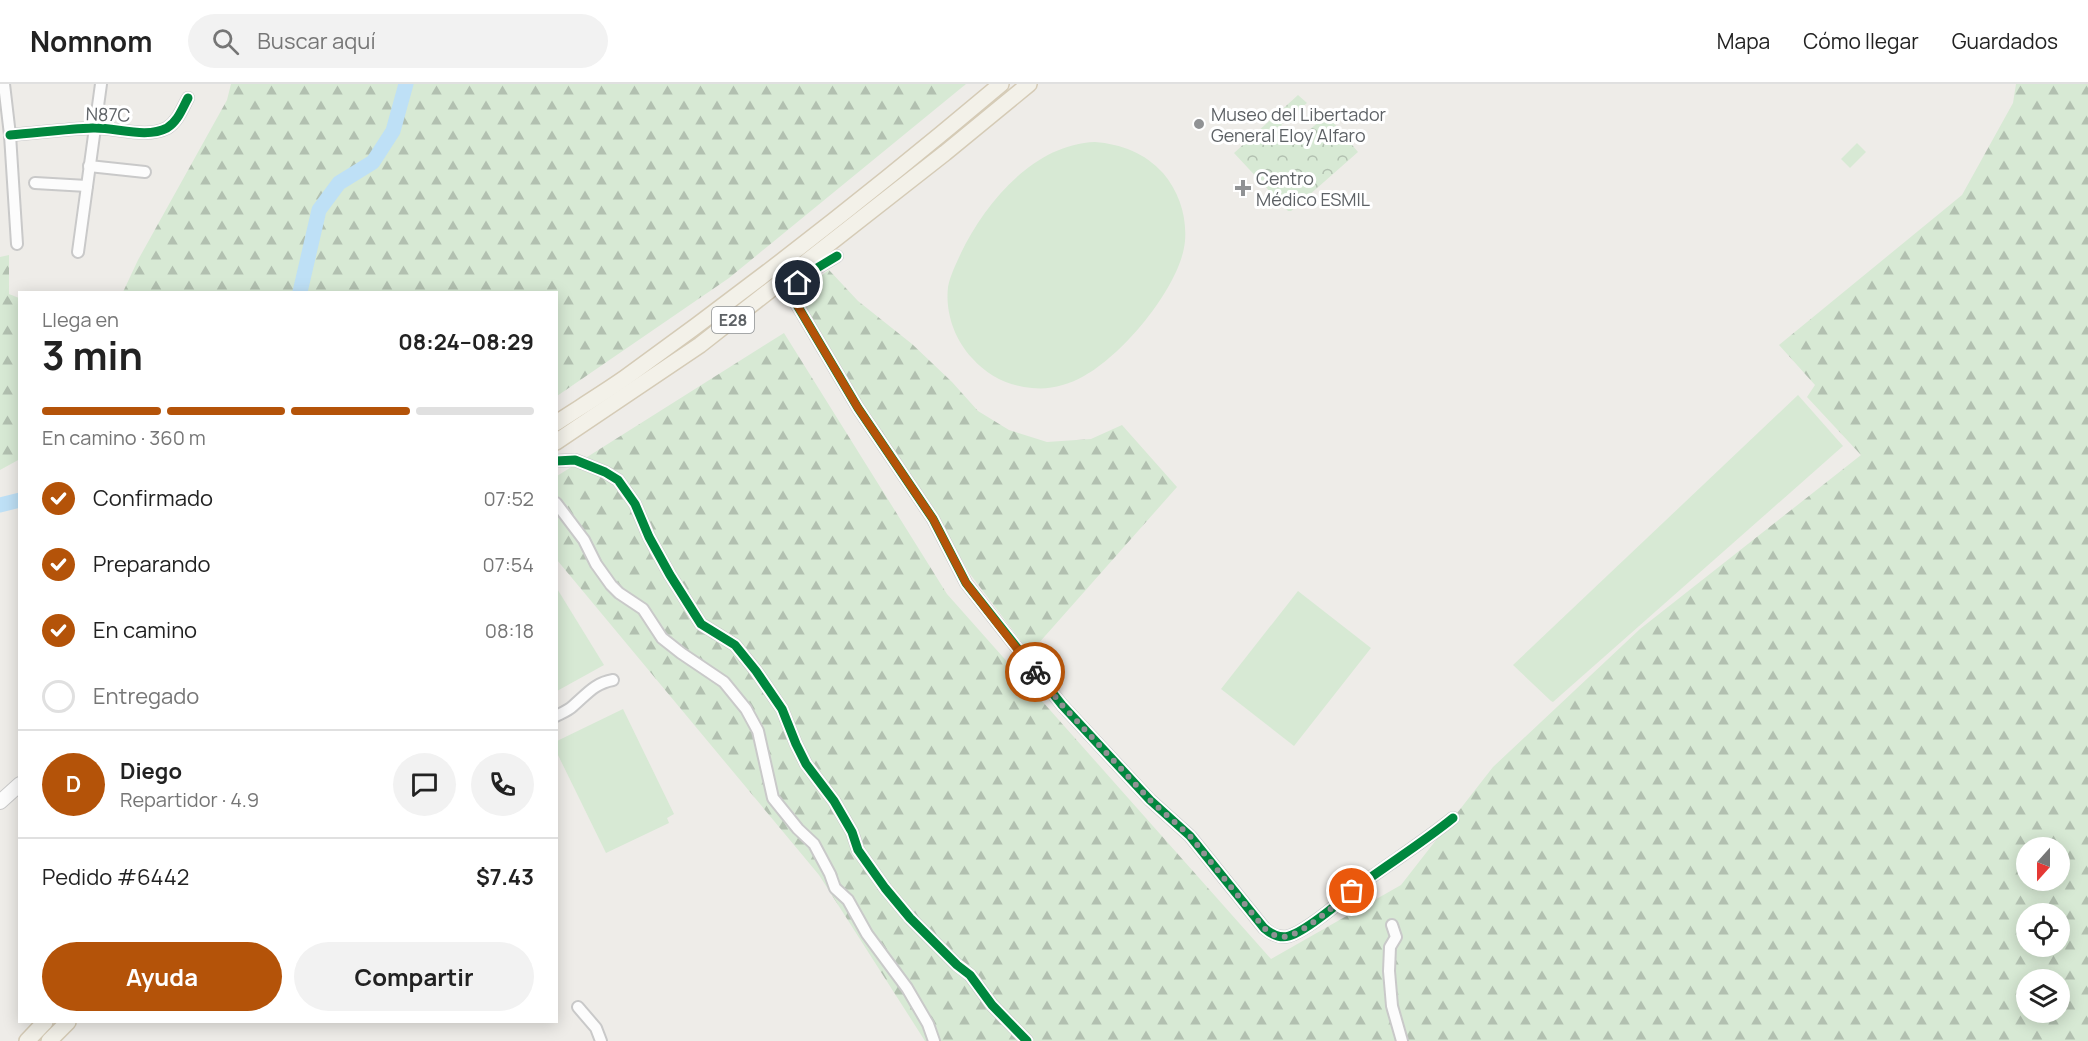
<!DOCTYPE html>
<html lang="es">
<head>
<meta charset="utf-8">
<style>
  body { margin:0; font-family:Manrope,sans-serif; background:#f2f2f2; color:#222; height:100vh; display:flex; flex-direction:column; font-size:22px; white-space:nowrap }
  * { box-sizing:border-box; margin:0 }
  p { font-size:20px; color:#767676 }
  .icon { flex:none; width:33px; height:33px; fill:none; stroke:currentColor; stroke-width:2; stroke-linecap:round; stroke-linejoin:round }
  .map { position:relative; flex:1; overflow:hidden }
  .details { position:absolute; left:18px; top:207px; width:540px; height:732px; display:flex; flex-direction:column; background:#fff; border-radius:0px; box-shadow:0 3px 15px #0003 }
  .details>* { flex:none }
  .needle { width:39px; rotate:201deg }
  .fabs { position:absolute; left:2016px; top:753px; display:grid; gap:12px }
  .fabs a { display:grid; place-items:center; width:54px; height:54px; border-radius:50%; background:#fff; box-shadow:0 3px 15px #0003; font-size:30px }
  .pin { position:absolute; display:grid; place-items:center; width:51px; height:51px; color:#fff; margin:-26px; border:3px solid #fff; border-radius:50%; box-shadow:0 2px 6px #0007 }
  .courier { position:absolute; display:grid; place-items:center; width:60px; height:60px; margin:-30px; border:4px solid #b45309; border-radius:50%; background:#fff; color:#222; box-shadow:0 2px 8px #0007 }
  .head em { font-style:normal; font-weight:700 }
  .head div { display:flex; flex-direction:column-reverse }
  .head { display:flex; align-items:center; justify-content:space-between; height:102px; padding:0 24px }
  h1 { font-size:39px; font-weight:700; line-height:45px }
  .bar { display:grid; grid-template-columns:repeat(4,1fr); gap:9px 6px; align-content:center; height:72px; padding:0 24px }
  .bar i { height:8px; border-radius:4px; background:#e0e0e0 }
  .bar .selected { background:#b45309 }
  .bar p { grid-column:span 4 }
  .line { display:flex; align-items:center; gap:15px; padding:0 24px; border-top:2px solid #e0e0e0 }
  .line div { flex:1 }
  .round { display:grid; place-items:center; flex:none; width:63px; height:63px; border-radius:32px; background:#f2f2f2 }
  ol { padding:0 24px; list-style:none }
  li { display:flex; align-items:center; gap:18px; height:66px }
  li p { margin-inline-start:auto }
  li .icon { padding:6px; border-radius:50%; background:#b45309; color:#fff; stroke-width:4 }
  li:last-child { color:#767676 }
  li i { width:33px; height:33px; border:3px solid #e0e0e0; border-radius:50% }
  .action { display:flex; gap:12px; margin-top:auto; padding:12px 24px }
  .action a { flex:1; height:69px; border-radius:36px; background:#b45309; color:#fff; font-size:24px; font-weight:700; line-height:69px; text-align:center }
  .action a+a { background:#f2f2f2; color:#222 }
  header { display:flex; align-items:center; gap:36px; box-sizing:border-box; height:84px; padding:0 30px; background:#fff; border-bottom:2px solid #e0e0e0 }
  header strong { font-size:28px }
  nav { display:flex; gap:33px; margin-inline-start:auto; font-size:21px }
  .search { width:420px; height:54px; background:#f2f2f2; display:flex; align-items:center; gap:15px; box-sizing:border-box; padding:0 21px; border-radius:33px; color:#767676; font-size:22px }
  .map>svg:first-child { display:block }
</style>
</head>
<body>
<header>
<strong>Nomnom</strong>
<div class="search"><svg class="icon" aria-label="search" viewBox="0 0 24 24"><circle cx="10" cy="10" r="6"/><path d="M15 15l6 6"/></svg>Buscar aquí</div>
<nav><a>Mapa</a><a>Cómo llegar</a><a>Guardados</a></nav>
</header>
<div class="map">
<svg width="2088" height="957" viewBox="0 0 2088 957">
  <defs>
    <pattern id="forest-firs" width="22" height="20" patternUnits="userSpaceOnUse" patternTransform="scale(1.5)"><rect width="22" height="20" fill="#d7e9d4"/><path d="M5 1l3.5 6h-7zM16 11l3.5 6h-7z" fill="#b2c0b0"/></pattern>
    <pattern id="park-crowns" width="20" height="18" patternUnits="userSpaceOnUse" patternTransform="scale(1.5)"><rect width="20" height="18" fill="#d7e9d4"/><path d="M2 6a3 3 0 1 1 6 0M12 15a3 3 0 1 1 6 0" fill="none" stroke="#b2c0b0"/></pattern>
  </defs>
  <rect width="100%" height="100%" fill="#eeece8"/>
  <g fill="url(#forest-firs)" fill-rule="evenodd">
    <polygon points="231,0 966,0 729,194 557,312 556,208 123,208 138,176 227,16"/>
    <path d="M2016,0H2088V957H925L819,791L557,476V392L784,249L947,510L1271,875L1401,801L1493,683L1640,545L1861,371L1807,313L1815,301L1779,261L1962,111L2013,19ZM2026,764H2060V796H2026ZM2026,830H2060V862H2026ZM2026,896H2060V928H2026Z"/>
    <polygon points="9,171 9,210 19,214 20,375 0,386 0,173"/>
    <polygon points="829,186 858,217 912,260 952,298 978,327 1009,346 1047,358 1091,355 1122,341 1177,403 1030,569 970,490 929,419 866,327 797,209"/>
  </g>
  <polygon fill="url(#park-crowns)" points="1298,11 1307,19 1281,41 1295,58 1327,31 1358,68 1291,127 1288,127 1234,69"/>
  <g fill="#d7e9d4">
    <path d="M1095,58C1121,60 1145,69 1163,89C1179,108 1187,132 1185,157C1181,202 1123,271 1084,292C1068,301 1050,306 1032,304C1008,302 988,292 972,274C955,256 945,229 948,203C950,192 956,180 961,169C985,119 1034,60 1095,58Z"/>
    <polygon points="1857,59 1866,68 1850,84 1841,75"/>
    <polygon points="1798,311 1843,362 1553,618 1551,617 1513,581"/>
    <polygon points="556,503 604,581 557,607 556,607"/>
    <polygon points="1298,507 1371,564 1294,662 1221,605"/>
    <polygon points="623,625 674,730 667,734 669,739 606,769 557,669 557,657"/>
  </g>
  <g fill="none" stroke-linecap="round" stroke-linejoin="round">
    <g stroke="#bee0f6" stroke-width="15">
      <polyline points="300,208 319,126 339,99 373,78 393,47 406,0"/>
      <polyline points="0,421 20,416"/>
    </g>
    <g stroke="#c9c9c9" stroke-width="14">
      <g id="minor">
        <polyline points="4,0 10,51 17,160"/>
        <path d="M10,51C37,49 65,45 93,44C115,43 146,55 167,44C178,37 182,25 188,14"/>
        <polyline points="89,82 145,88"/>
        <polyline points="35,99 87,102"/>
        <polyline points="78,168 101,0"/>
        <path d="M837,172L817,184L792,206L797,221L858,324L933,435L966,499L1062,621L1150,716L1190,752L1264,844C1271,850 1279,855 1289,852C1309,846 1349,810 1367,796C1396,775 1426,756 1453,734"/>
        <polyline points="556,377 575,376 605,388 618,396 635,420 649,453 670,491 701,540 735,561 756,587 782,625 796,660 806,680 834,717 852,748 858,766 885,804 910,834 957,881 970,891 992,921 1027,957"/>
        <polyline points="556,419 584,456 596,480 611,501 619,509 643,525 662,554 681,569 724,598 746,625 758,647 773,714 798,745 814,760 830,790 835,804 848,816 867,850 907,904 928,940 934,957"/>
        <path d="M556,632C562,629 569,626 573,622C587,610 595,599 613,596"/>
        <polyline points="1392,841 1396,853 1390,863 1389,887 1392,922 1402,957"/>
        <polyline points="578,923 596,944 601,957"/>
      </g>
    </g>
    <g stroke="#c9c9c9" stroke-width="16">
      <polyline id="secondary" points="0,718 20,700"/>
    </g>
    <g stroke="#d5cbb6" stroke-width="18">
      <g id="primary">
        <path d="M556,339C579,324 602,310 625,294C754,201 879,103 1001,0"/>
        <polyline points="556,358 700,261 945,69 1029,0"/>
        <polyline points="27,957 45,938"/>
        <polyline points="49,957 68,938"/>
      </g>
    </g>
    <use href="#minor" stroke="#fcfcfc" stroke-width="10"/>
    <use href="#secondary" stroke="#fcfcfc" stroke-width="14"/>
    <use href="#primary" stroke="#f3f1e9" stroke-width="15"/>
    <g stroke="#fff" stroke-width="13">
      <g id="cycleway">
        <path d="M10,51C37,49 65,45 93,44C115,43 146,55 167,44C178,37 182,25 188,14"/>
        <path d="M837,172L817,184L792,206L797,221L858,324L933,435L966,499L1062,621L1150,716L1190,752L1264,844C1271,850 1279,855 1289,852C1309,846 1349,810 1367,796C1396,775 1426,756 1453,734"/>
        <polyline points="556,377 575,376 605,388 618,396 635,420 649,453 670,491 701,540 735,561 756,587 782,625 796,660 806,680 834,717 852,748 858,766 885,804 910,834 957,881 970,891 992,921 1027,957"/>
      </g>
    </g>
    <use href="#cycleway" stroke="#00873e" stroke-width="9"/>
  </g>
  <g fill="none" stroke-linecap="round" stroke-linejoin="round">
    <path stroke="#909294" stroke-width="6" stroke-dasharray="0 10.8" d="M1035,588L1062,621L1150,716L1190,752L1264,844C1269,848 1274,852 1281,853C1300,854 1337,819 1352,807"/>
    <polyline stroke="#b45309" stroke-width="8" points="798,199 792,206 797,221 858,324 933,435 966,499 1035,588"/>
  </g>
  <g fill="#909294" stroke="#fff" stroke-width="2">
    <circle cx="1199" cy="40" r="6"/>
    <path d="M1240 95h6v6h6v6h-6v6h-6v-6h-6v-6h6z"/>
  </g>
  <g text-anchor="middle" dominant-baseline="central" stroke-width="6" stroke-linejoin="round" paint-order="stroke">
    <rect fill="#fff" stroke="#8e9194" stroke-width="1.5" x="712" y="223" width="42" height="26" rx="4.5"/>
    <g font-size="16" font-weight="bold" fill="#5e6266">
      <text x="733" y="236">E28</text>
    </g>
    <g font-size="18" fill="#5e6266" stroke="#fff">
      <text transform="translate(108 30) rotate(2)">N87C</text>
    </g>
    <g font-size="18" fill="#5e6266" stroke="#fff" text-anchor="start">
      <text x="1211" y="30">Museo del Libertador<tspan x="1211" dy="21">General Eloy Alfaro</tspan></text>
      <text x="1256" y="94">Centro<tspan x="1256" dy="21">Médico ESMIL</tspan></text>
    </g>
  </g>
</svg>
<div class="fabs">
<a><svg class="needle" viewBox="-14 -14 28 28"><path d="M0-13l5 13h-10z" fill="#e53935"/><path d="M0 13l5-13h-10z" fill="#767676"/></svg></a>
<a><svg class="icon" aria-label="locate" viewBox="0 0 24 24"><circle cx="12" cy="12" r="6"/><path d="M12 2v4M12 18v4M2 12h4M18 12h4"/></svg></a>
<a><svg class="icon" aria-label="layers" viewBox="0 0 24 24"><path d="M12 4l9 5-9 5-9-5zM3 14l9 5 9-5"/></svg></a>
</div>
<div class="pin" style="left:1352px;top:807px;background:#ea580c"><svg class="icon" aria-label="bag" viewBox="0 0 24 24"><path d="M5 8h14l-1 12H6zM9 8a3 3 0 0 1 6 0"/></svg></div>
<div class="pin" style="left:798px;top:199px;background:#1f2937"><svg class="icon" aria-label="home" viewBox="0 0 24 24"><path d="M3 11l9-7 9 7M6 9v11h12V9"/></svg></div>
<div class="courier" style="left:1035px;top:588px"><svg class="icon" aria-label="bike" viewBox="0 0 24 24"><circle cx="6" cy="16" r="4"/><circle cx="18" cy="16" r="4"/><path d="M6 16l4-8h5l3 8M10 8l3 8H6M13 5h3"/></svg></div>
<section class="details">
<div class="head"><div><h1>3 min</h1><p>Llega en</p></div><em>08:24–08:29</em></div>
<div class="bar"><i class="selected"></i><i class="selected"></i><i class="selected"></i><i></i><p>En camino · 360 m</p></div>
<ol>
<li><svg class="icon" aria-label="check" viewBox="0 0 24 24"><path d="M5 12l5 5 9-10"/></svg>Confirmado<p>07:52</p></li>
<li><svg class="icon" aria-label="check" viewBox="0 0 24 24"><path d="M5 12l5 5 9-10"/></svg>Preparando<p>07:54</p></li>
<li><svg class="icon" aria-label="check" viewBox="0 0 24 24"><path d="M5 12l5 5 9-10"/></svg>En camino<p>08:18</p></li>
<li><i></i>Entregado</li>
</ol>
<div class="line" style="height:108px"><b class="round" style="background:#b45309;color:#fff">D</b><div><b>Diego</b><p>Repartidor · 4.9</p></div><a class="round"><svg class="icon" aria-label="chat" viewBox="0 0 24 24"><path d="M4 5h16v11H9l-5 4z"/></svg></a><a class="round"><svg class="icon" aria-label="phone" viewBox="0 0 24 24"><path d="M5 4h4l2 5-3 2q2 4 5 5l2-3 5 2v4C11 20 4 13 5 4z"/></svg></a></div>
<div class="line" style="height:78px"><div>Pedido #6442</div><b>$7.43</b></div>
<div class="action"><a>Ayuda</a><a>Compartir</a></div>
</section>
</div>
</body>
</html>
